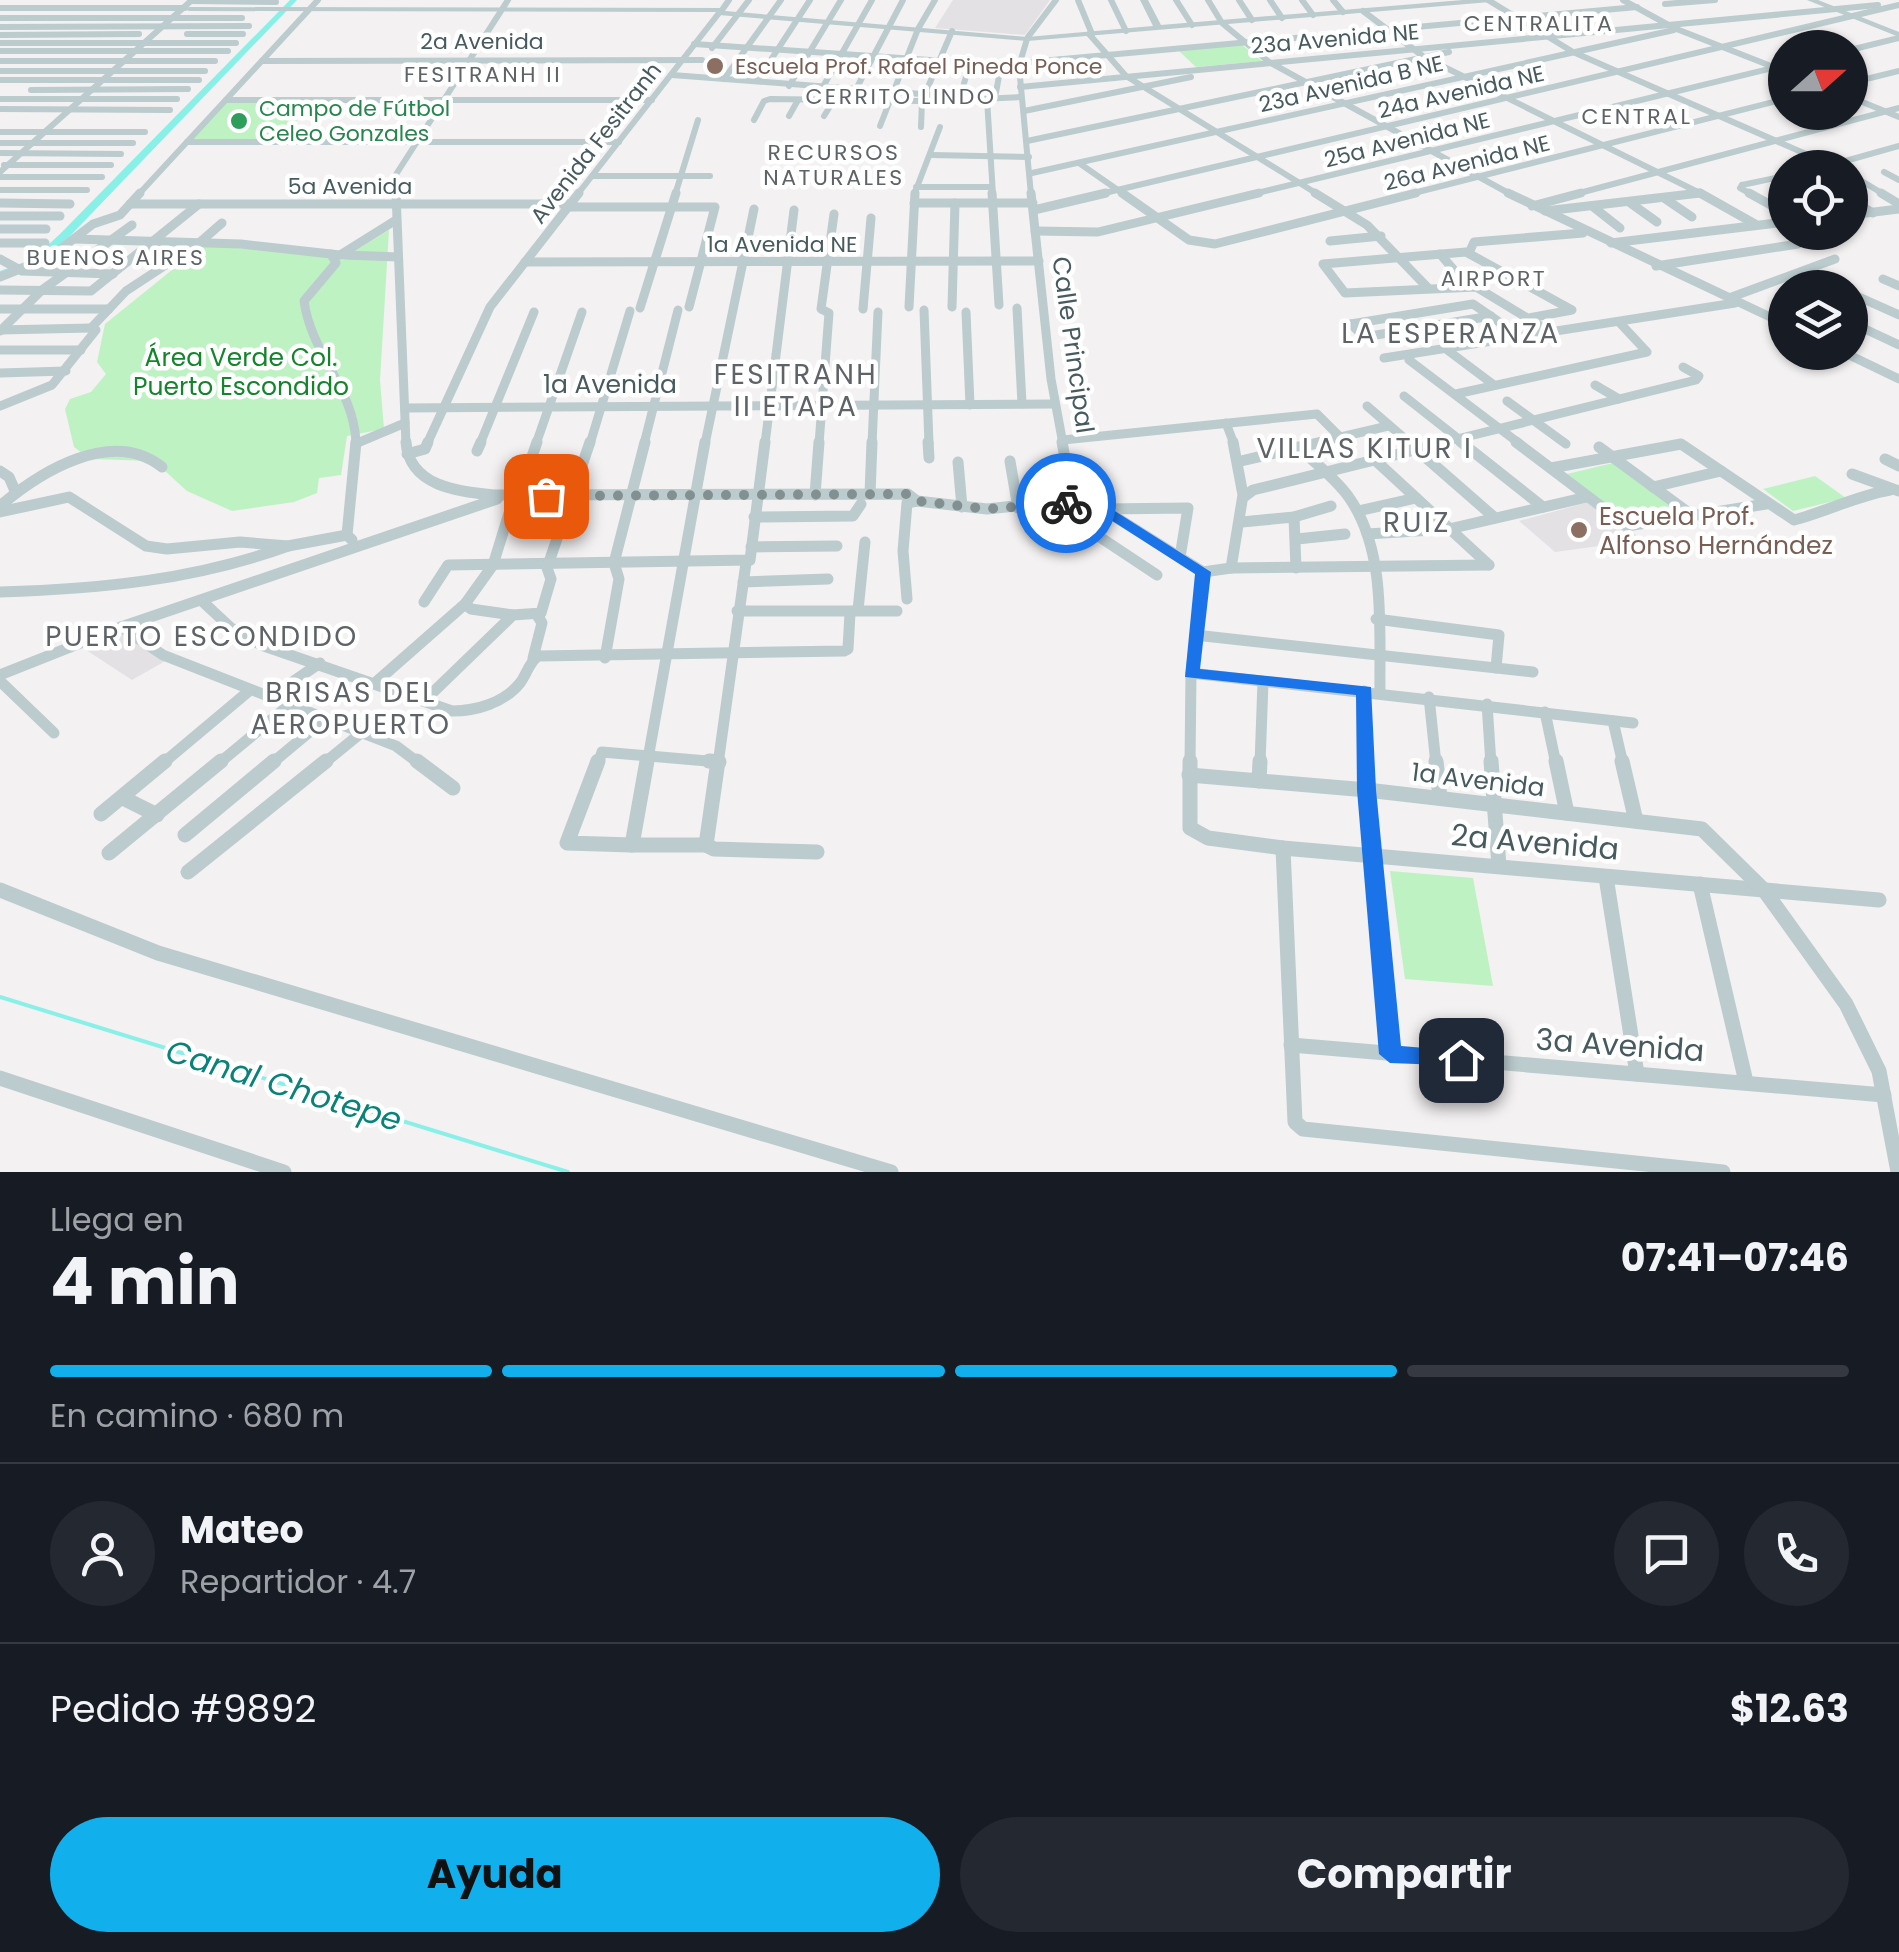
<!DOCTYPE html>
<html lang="es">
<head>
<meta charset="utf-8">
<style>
  body { margin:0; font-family:Poppins,sans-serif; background:#242831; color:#f1f3f6; height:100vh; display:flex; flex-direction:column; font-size:38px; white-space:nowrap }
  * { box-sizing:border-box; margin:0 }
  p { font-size:32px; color:#9ea1a6 }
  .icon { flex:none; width:55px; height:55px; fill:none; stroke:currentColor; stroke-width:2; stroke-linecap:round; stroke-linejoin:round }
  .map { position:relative; height:1172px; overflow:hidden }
  .panel { display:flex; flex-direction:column; background:#171b24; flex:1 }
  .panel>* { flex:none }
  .needle { width:65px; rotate:69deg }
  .tools { position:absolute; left:1768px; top:30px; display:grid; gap:20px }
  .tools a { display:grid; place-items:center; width:100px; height:100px; border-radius:50%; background:#171b24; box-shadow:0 2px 8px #0004; font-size:50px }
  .pin { position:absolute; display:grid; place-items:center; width:85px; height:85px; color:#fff; margin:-42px; border-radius:20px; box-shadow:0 5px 15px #0006 }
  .courier { position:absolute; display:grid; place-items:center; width:100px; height:100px; margin:-50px; border:8px solid #1a73e8; border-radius:50%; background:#fff; color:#222; box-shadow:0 2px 12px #0007 }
  .summary em { font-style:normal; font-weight:700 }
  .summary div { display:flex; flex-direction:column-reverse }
  .summary { display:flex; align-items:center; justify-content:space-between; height:170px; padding:0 50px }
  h1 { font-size:65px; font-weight:700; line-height:75px }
  .bar { display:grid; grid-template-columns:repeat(4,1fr); gap:15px 10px; align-content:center; height:120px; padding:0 50px }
  .bar i { height:12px; border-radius:8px; background:#363941 }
  .bar .selected { background:#11b0ed }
  .bar p { grid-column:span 4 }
  .line { display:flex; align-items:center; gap:25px; padding:0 50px; border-top:2px solid #363941 }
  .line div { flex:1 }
  .round { display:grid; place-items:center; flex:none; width:105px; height:105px; border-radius:52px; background:#242831 }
  .primary-button { display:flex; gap:20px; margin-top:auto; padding:20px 50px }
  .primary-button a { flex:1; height:115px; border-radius:60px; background:#11b0ed; color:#111; font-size:40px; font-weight:700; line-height:115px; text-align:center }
  .primary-button a+a { background:#242831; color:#f1f3f6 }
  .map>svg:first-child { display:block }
</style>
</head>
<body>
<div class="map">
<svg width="1899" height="1172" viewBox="0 0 1899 1172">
  <rect width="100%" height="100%" fill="#f3f1f1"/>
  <g fill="#e4e1e4">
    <polygon points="953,0 1050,0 1025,35 935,28"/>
    <polygon points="1589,502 1643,540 1555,552 1519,521"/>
    <polygon points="120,630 167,660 132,680 80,646"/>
  </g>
  <g fill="#bef2c3">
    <polygon points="1242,45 1262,61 1196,67 1179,51"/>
    <polygon points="225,101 312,101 281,141 188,141"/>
    <polygon points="389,230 380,380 384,429 347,436 341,475 319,478 317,493 294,502 232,511 187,491 154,461 90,459 74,447 65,409 70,399 91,392 106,374 97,362 105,324 203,245 345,257"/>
    <polygon points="1613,463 1678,511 1630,523 1567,474"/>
    <polygon points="1815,476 1846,498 1793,511 1763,489"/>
    <polygon points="1390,871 1473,878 1493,986 1405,979"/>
  </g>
  <polygon fill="#89f0e8" points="290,0 297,0 69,237 52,251 0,275 0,271 33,259 60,234"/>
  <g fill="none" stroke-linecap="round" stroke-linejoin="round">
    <polyline stroke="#89f0e8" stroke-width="4" points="0,997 568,1172"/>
    <g stroke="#bbcbce" stroke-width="6">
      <polyline points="1078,0 1092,34"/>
      <polyline points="1111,0 1126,31"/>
      <polyline points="1176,0 1192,25"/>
      <polyline points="1208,0 1222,23 1269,62 1512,195"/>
      <polyline points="1239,0 1252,20"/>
      <polyline points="1270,0 1282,18"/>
      <polyline points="1302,0 1313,15"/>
      <polyline points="1333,0 1343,12"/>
      <polyline points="1488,0 1573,52 1838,168"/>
      <polyline points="1623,0 1674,28 1776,68"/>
      <polyline points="190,1 276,2"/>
      <polyline points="1665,4 1715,0"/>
      <polyline points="0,8 185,8"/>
      <polyline points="722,10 729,0"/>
      <polyline points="1363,11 1424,57 1704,195"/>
      <polyline points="0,18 242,18"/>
      <polyline points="0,27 249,26"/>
      <polyline points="187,34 243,34"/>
      <polyline points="1089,34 1126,76 1319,195"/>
      <polyline points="0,35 139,34"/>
      <polyline points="1028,37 1056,0"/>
      <polyline points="1027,39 1019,66 1031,195"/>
      <polyline points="0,43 236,43"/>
      <polyline points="694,44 1019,66"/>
      <polyline points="712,48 749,0"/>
      <polyline points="1850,50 1899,38"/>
      <polyline points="0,51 228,51"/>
      <polyline points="0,61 215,61"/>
      <polyline points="262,61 702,60"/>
      <polyline points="1019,63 1637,7"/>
      <polyline points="0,71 205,71"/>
      <polyline points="672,75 987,99 993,195"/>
      <polyline points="724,79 781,0"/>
      <polyline points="0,80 199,80"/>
      <polyline points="757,81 810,0"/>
      <polyline points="1850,83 1899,71"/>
      <polyline points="789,86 841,0"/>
      <polyline points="1020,87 1878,5"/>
      <polyline points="31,90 188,89"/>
      <polyline points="820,92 872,0"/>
      <polyline points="854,93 903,0"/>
      <polyline points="960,97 970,63"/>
      <polyline points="1850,97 1899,117"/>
      <polyline points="995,98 1001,65"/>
      <polyline points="0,99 177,99"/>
      <polyline points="980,99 1021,97"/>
      <polyline points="226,100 652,100"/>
      <polyline points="0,109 170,110"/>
      <polyline points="1024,111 1191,77"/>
      <polyline points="789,116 798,100"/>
      <polyline points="824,116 834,100"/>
      <polyline points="754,120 764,101 770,99 922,101"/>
      <polyline points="880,126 918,29 935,0"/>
      <polyline points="921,127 922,101 952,31"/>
      <polyline points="0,132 145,132"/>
      <polyline points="1027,141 1449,52"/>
      <polyline points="187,142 619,142"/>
      <polyline points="0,143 133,143"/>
      <polyline points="0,153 121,154"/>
      <polyline points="931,155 1029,157"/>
      <polyline points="1079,163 1125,195"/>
      <polyline points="4,165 111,165"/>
      <polyline points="1831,165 1899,146"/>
      <polyline points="0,172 192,0"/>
      <polyline points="1884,172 1899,180"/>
      <polyline points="1032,173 1674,30"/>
      <polyline points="1850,174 1885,195"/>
      <polyline points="593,176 710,176"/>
      <polyline points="0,177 102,177"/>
      <polyline points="1742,185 1740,188 1753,195"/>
      <polyline points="1742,185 1785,176"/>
      <polyline points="916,187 992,187"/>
      <polyline points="0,190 87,190"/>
      <polyline points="138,195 318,0"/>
      <polyline points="396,195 395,176 508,0"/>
      <polyline points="577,195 719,13"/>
      <polyline points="675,195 698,120"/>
      <polyline points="914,195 940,127"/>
      <polyline points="1096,195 1899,5"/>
      <polyline points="1249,195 1785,65"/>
      <polyline points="1406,195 1785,99"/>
      <polyline points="1572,195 1899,108"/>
      <polyline points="1680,195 1700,193"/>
    </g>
    <g stroke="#bbcbce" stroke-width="9">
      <polyline points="396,193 406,444"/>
      <polyline points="992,193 999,305"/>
      <polyline points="1031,193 1051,379 1063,444"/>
      <polyline points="1122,193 1189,240 1215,244 1416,193"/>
      <polyline points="1315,193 1367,225 1428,288"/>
      <polyline points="1508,193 1785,324"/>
      <polyline points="1700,193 1755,224"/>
      <polyline points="1749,193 1785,213"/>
      <polyline points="1881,193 1899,204"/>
      <polyline points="1664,198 1692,217"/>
      <polyline points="1850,200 1873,213"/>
      <polyline points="1629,202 1657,222"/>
      <polyline points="0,203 70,204"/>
      <polyline points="914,203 1033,203"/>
      <polyline points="130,204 570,204"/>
      <polyline points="1532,206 1581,193"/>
      <polyline points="1592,206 1620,228"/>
      <polyline points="567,207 715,207 689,307"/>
      <polyline points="1034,210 1106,193"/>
      <polyline points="1545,211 1700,193"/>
      <polyline points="1850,215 1899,209"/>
      <polyline points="0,216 60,216"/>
      <polyline points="0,229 46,229"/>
      <polyline points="1035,231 1098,232 1259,193"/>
      <polyline points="75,239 241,244 340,255 396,220"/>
      <polyline points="1330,241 1381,236"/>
      <polyline points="0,243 45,243"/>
      <polyline points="1611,243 1785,222"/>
      <polyline points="1469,253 1474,242 1583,233"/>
      <path d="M331,254L336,263L304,301C311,353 353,388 356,441"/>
      <polyline points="1440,254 1468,286"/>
      <polyline points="345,255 398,257"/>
      <polyline points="0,259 22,271 113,274"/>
      <polyline points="525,262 1039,261"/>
      <polyline points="1656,266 1798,244"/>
      <polyline points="0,277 50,257 93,224 120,215 140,193"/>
      <polyline points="1883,279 1899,286"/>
      <polyline points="0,290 91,291 199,204"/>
      <polyline points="1850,293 1899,315"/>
      <polyline points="1729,298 1835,259"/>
      <polyline points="909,307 915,193"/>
      <polyline points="952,307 955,203"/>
      <polyline points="640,308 676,193"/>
      <polyline points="1017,308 1022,404"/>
      <polyline points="0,309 109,309"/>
      <polyline points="863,309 871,218"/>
      <polyline points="924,310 929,444"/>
      <polyline points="966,312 970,405"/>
      <polyline points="1529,318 1572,310 1466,252 1323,264 1345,293 1476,287 1552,333"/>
      <polyline points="1850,322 1899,345"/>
      <polyline points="1351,324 1473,304 1521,337"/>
      <polyline points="1351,324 1364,337 1491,316"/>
      <polyline points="0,330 91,328"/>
      <polyline points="0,331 42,290 132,225"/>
      <polyline points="1446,349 1494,385"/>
      <polyline points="0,350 81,350"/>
      <polyline points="1843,352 1899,379"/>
      <polyline points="1411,354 1409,360 1520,444"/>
      <polyline points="1384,358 1735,303"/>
      <polyline points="0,373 66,371"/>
      <polyline points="1456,394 1647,352 1619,322"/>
      <polyline points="1404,396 1465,444"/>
      <polyline points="1619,399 1696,380 1699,376 1683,367"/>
      <polyline points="1507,401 1566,444"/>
      <polyline points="0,406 52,385 96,330 91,328 126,291 199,243 222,223"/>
      <polyline points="1367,406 1411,444"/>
      <polyline points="405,408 1055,404"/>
      <polyline points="1226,423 1234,444"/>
      <polyline points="1063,440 1317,414 1340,437"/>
      <polyline points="355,444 405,423"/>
      <polyline points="427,444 490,307 579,193"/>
      <polyline points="480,444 534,312"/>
      <polyline points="536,444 582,312"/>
      <polyline points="590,444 630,311"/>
      <polyline points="644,444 678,310"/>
      <polyline points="705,444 754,209"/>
      <polyline points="765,444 794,210"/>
      <polyline points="819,444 829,313 821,309 834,214"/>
      <polyline points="872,444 878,312"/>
      <polyline points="1311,444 1388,426"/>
      <polyline points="1437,444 1619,399 1595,385"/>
    </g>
    <g stroke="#bbcbce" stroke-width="11">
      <path d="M406,442C409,486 458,492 494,495L908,494L917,501L987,509L1088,498"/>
      <polyline points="928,442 929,458"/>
      <polyline points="1062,442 1071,489 1203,572 1191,673 1190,764"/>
      <polyline points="1408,442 1495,518"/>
      <polyline points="1461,442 1543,507"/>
      <polyline points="1516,442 1627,526 1766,504"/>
      <path d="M1298,447C1315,463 1334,477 1348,496C1387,550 1379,630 1380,693"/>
      <polyline points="1599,447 1693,516"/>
      <polyline points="477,451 481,442"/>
      <polyline points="407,454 425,449 428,442"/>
      <polyline points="1885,459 1899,466"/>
      <polyline points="1375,460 1489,565"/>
      <polyline points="1010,461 1018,508"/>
      <polyline points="1241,461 1322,442"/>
      <polyline points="958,462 962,507"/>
      <path d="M1551,468L1681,444L1794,520C1828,511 1856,496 1890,490"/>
      <polyline points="0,471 9,477 16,493"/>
      <polyline points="1852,474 1899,491"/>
      <polyline points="1653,487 1721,471"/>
      <polyline points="870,494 872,442"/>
      <polyline points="815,495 819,442"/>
      <polyline points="1245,496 1253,490 1447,442"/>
      <polyline points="518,497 537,442"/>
      <polyline points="1059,504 1062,512 1157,575"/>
      <path d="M0,506C40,472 112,427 162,467"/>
      <polyline points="1104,509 1188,508 1180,557"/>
      <polyline points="1358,511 1416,498"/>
      <polyline points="0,512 69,497 146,546 167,549 240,542 288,546 347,535"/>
      <polyline points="754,517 853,516 861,504"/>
      <polyline points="1294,517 1296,568"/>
      <polyline points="1242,522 1294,517 1331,506"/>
      <polyline points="1367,534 1449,529 1587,497"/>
      <polyline points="1297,539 1345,534"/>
      <polyline points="352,540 347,535 356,442"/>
      <polyline points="751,547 837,546"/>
      <polyline points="614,563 645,442"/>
      <polyline points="1231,568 1243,495 1233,442"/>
      <polyline points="1203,572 1231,568 1489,565"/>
      <polyline points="743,582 828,579"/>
      <path d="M0,592C99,589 195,580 288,546"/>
      <polyline points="907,599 903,551 907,503 917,501"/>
      <path d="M202,601L231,628L261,645L452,711C476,711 504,703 520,683C527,674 528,664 538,656L844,651L848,649L850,613"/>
      <polyline points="424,602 448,565 750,560 765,442"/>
      <polyline points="858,610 865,542"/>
      <polyline points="737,611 897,611"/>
      <polyline points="513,615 471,609 465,604 493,565 514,497"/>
      <polyline points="1376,619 1499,635 1496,668"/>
      <polyline points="121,627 163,655 396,746 420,764"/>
      <polyline points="1195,635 1533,672"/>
      <polyline points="533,658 542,623 537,615"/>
      <polyline points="605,658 619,579 614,563"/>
      <polyline points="1191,673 1633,723"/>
      <polyline points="0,675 121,627 497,499"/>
      <polyline points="0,681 54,733"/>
      <polyline points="375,683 465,604"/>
      <polyline points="1364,691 1366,764"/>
      <polyline points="1429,697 1436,764"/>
      <polyline points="269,698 320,663"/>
      <polyline points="424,701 513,615 541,613 551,579 547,568 590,442"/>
      <polyline points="1487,704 1491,764"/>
      <polyline points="1545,712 1556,764"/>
      <polyline points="1613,721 1623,764"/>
      <polyline points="162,764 249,691"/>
      <polyline points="218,764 288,706"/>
      <polyline points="271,764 325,719"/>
      <polyline points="323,764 361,733"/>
      <polyline points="598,764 602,752 719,762"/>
      <polyline points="647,764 705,442"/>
      <polyline points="718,764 746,563"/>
      <polyline points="1260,764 1263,682"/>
    </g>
    <g stroke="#bbcbce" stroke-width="15">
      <polyline points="417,761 453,788"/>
      <polyline points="598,761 567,843 632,845"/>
      <polyline points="647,761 632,845 706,845"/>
      <polyline points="709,761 719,762"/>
      <polyline points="718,761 706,845 714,849 817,852"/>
      <polyline points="1190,761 1190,828 1208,838 1283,848 1879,900"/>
      <polyline points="1366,761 1390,1054"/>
      <polyline points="1436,761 1440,798"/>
      <polyline points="1491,761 1499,866"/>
      <polyline points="1556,761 1567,813"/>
      <polyline points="1622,761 1636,821"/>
      <polyline points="1189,775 1367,790 1702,829 1764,890 1846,1004 1879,1071 1898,1172"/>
      <polyline points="1259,781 1260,761"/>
      <polyline points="128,793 127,800 157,815"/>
      <polyline points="101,814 165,761"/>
      <polyline points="185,835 274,761"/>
      <polyline points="1283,848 1295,1122 1303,1129 1723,1172"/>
      <polyline points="109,853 221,761"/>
      <polyline points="188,872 326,761"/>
      <polyline points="1606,877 1637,1074"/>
      <polyline points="1700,884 1746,1082"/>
      <polyline points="0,890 158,953 891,1172"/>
      <polyline points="1291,1045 1884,1095"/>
      <polyline points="0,1078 284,1172"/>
    </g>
    <g fill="#bbcbce" fill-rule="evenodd">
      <polygon points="1140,0 1148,0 1161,25 1463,0 1494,0 1490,2 1027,41 719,15 716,12 189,11 185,9 189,7 722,8 725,11 1027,37 1153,26"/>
      <polygon points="1807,0 1818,0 1899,32 1899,37"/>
    </g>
  </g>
  <polygon fill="#1a73e8" points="1088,494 1211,572 1200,669 1371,687 1376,790 1401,1046 1461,1051 1472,1060 1469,1066 1390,1063 1379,1054 1357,790 1356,695 1185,677 1195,574 1086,504 1066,507 1059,503"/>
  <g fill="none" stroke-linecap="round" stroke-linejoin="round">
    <polyline stroke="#839092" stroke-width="10" stroke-dasharray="0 18" points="546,496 908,494 917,501 987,509 1066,503"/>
  </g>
  <g fill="#8d6e63" stroke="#fff" stroke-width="4">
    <circle cx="715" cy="66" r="10"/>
    <circle cx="1579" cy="530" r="10"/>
  </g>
  <circle fill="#2e9e5b" stroke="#fff" stroke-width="4" cx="239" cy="121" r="10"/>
  <g text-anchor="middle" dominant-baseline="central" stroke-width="9" stroke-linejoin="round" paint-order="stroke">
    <g font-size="22" letter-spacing="2.5" fill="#5d6366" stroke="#fff">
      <text x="1539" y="23">CENTRALITA</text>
      <text x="483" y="74">FESITRANH II</text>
      <text x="901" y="96">CERRITO LINDO</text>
      <text x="1637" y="116">CENTRAL</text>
      <text x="834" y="152">RECURSOS<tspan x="834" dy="25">NATURALES</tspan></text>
      <text x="116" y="257">BUENOS AIRES</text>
      <text x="1494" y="278">AIRPORT</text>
    </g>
    <g font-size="22" fill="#475b5f" stroke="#fff">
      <text transform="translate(1335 39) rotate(-5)">23a Avenida NE</text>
      <text x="482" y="41">2a Avenida</text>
      <text transform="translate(1351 84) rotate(-13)">23a Avenida B NE</text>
      <text transform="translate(1461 92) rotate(-13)">24a Avenida NE</text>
      <text transform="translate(1407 140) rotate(-14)">25a Avenida NE</text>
      <text transform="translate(596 143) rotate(-52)">Avenida Fesitranh</text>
      <text transform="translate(1467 163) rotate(-14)">26a Avenida NE</text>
      <text x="350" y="186">5a Avenida</text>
      <text x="782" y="244">1a Avenida NE</text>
    </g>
    <g font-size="22" fill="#785e54" stroke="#fff" text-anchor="start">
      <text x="735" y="66">Escuela Prof. Rafael Pineda Ponce</text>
    </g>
    <g font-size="22" fill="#27864d" stroke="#fff" text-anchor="start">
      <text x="259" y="108">Campo de Fútbol<tspan x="259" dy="25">Celeo Gonzales</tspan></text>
    </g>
    <g font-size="25" fill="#475b5f" stroke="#fff">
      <text transform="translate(1073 345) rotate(82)">Calle Principal</text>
      <text x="610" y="384">1a Avenida</text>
      <text transform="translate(1478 780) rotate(7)">1a Avenida</text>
    </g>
    <g font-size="25" fill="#13852b" stroke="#fff">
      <text x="241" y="357">Área Verde Col.<tspan x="241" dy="29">Puerto Escondido</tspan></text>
    </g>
    <g font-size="25" fill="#785e54" stroke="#fff" text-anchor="start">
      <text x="1599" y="516">Escuela Prof.<tspan x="1599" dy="29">Alfonso Hernández</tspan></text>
    </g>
    <g font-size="28" letter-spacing="2.5" fill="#5d6366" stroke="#fff">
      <text x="1451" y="333">LA ESPERANZA</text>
      <text x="796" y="374">FESITRANH<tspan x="796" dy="32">II ETAPA</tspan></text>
      <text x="1365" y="448">VILLAS KITUR I</text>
      <text x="1417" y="522">RUIZ</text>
      <text x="202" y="636">PUERTO ESCONDIDO</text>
      <text x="351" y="692">BRISAS DEL<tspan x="351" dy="32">AEROPUERTO</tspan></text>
    </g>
    <g font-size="30" fill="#475b5f" stroke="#fff">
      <text transform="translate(1535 842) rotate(5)">2a Avenida</text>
      <text transform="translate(1620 1045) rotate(4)">3a Avenida</text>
    </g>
    <g font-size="32" font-style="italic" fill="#098379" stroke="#fff">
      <text transform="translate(284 1085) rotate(17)">Canal Chotepe</text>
    </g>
  </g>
</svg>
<div class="tools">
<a><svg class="needle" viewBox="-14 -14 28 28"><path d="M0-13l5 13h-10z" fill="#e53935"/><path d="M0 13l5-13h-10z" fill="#9ea1a6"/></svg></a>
<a><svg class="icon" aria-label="locate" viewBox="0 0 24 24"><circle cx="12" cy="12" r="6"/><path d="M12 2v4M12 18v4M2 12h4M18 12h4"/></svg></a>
<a><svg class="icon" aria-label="layers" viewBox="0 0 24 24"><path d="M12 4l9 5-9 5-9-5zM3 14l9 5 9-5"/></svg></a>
</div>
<div class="pin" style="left:546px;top:496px;background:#ea580c"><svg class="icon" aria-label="bag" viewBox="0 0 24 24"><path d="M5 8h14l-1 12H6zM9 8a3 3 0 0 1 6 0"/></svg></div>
<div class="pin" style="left:1461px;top:1060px;background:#1f2937"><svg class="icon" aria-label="home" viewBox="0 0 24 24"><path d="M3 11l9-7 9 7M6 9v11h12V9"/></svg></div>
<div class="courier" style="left:1066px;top:503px"><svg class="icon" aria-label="bike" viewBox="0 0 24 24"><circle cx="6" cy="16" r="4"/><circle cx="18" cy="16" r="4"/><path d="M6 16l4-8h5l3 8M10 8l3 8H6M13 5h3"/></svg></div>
</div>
<section class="panel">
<div class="summary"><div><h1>4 min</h1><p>Llega en</p></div><em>07:41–07:46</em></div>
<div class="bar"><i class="selected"></i><i class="selected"></i><i class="selected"></i><i></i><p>En camino · 680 m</p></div>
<div class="line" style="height:180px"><a class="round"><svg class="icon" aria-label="person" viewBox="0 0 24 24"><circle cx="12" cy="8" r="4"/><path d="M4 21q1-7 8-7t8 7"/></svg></a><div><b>Mateo</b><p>Repartidor · 4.7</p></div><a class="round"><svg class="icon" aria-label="chat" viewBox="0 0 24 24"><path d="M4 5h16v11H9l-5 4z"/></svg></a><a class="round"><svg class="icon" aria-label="phone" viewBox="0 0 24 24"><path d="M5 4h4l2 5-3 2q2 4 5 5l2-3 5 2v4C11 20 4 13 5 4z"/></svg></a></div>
<div class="line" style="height:130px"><div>Pedido #9892</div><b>$12.63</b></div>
<div class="primary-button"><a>Ayuda</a><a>Compartir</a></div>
</section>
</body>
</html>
